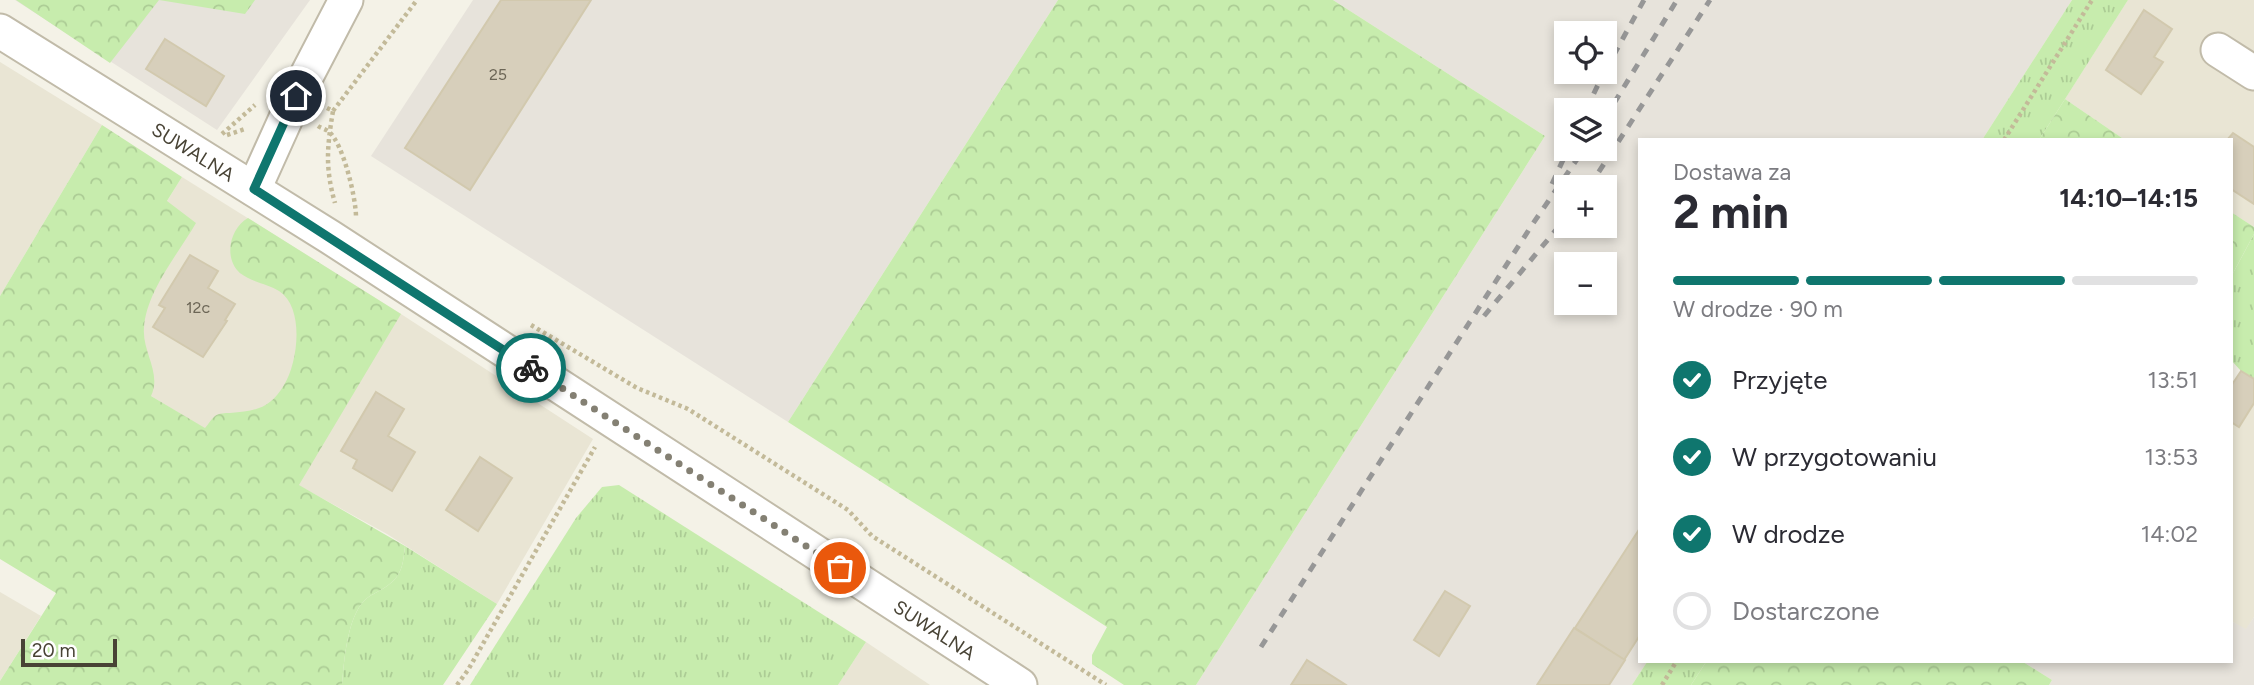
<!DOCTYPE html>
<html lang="pl">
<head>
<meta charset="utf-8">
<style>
  body { margin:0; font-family:Figtree,sans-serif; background:#f2f2f3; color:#2b2b33; height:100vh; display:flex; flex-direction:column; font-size:26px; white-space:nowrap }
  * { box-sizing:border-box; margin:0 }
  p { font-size:23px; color:#7c7c81 }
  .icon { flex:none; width:38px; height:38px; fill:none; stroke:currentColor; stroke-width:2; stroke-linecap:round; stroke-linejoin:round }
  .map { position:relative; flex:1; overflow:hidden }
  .panel { position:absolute; left:1638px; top:138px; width:595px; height:525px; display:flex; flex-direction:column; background:#fff; border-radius:0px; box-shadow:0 4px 10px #0003 }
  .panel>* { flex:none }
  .tools { position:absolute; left:1554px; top:21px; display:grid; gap:14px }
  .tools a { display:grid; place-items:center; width:63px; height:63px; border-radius:0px; background:#fff; box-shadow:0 4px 10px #0003; font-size:35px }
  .scale { position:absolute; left:21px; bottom:18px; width:96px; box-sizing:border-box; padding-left:7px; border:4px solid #484335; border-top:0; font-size:19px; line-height:24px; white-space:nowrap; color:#484335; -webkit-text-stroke:5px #fff; paint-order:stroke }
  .pin { position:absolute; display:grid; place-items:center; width:60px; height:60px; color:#fff; margin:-30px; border:4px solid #fff; border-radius:50%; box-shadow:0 2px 7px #0007 }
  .courier { position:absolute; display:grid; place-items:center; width:70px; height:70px; margin:-35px; border:5px solid #0f766e; border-radius:50%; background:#fff; color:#222; box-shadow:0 2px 9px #0007 }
  .head em { font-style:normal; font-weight:700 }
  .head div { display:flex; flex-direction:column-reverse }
  .head { display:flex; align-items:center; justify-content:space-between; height:119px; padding:0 35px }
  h1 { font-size:46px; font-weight:700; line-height:52px }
  .bar { display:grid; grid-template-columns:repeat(4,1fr); gap:10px 7px; align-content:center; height:84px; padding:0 35px }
  .bar i { height:9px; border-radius:5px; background:#e1e1e2 }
  .bar .selected { background:#0f766e }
  .bar p { grid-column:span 4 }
  ol { padding:0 35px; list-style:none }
  li { display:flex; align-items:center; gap:21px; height:77px }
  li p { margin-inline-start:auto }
  li .icon { padding:7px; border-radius:50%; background:#0f766e; color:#fff; stroke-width:4 }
  li:last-child { color:#7c7c81 }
  li i { width:38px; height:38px; border:4px solid #e1e1e2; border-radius:50% }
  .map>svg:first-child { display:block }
</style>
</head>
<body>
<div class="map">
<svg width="2254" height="685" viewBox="0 0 2254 685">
  <defs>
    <pattern id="grass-tufts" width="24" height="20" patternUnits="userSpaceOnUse" patternTransform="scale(1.75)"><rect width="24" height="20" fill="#c7ecad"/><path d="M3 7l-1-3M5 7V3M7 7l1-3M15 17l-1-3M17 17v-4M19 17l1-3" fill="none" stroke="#accc95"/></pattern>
    <pattern id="forest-crowns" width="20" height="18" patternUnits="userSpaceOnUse" patternTransform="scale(1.75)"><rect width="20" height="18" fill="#c7ecad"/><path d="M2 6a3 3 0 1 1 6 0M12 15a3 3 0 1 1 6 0" fill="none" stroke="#accc95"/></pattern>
  </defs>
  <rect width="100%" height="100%" fill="#f4f2e7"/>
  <g fill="#e9e5d4">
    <polygon points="2128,0 2254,0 2254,227 2231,212 2231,140 2125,140 2065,99"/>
    <polygon points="0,62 102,125 0,296"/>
    <polygon points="182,177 401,314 593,439 497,604 387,534 298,485 75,350"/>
    <polygon points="2241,371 2254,379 2254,617 2246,630 2231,621 2231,386"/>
    <polygon points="0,592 41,616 0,681"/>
    <polygon points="866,642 930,685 838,685"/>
  </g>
  <g fill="#e7e3db" fill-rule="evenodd">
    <polygon points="15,0 310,0 217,130"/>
    <polygon points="473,0 1058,0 788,422 371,156"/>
    <path d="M1333,0H2072L1982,140H1640V662H1647L1632,685H1196L1545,136ZM1566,33H1605V72H1566ZM1566,110H1605V149H1566ZM1566,187H1605V226H1566ZM1566,264H1605V303H1566Z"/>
    <polygon points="2254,617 2254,685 2049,685 2052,680 2023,662 2231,662 2231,621 2246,629"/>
  </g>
  <g fill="url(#grass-tufts)">
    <polygon points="2072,0 2128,0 2039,140 1982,140"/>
    <polygon points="2254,234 2254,379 2241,371 2231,360 2231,277"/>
    <polygon points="619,485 866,642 838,685 470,685 576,518 602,487"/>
    <path d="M405,546L497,604L443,685H342C344,662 347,617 365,600C370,595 378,592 384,588C402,577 403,565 405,546Z"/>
    <polygon points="1647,662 1706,662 1691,685 1632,685"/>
  </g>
  <g fill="url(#forest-crowns)">
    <polygon points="16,0 255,0 245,14 159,0 110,63"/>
    <polygon points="1058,0 1333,0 1545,136 1196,685 1124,685 1092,664 1092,655 1107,627 788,422"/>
    <polygon points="2065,99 2125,140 2039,140"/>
    <path d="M102,125L182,177L167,201L196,223C178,254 146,292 144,328C142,352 162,373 151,396L205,428C208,425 211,419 215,416C219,413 225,413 230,413C255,411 270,409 284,385C298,362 305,308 279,291C268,284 251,282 240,273C223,258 230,228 248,218L401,314L299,485L405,546C403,565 402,577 384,588C378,592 370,595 365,600C347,617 344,662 342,685H0V681L56,593L0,559V296Z"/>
    <polygon points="2231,212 2254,227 2254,234 2231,277"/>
    <polygon points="1706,662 2023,662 2052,680 2049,685 1691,685"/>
  </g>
  <g fill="#d7cfbb" stroke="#d2c9ae" stroke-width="2">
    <polygon points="501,0 591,0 470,190 405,148"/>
    <polygon points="2144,10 2172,29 2154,57 2163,62 2141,94 2106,70"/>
    <polygon points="165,39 224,76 206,106 146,69"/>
    <polygon points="2233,133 2254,147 2254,204 2231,189 2231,140 2227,140"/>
    <polygon points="190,255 218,271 208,288 235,304 225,320 227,321 203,357 153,327 165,308 159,305"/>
    <polygon points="2241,371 2254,379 2254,403 2239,427 2231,422 2231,386"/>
    <polygon points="376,392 404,409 388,436 415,452 392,491 353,468 357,460 341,451"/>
    <polygon points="480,457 512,478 478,531 446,510"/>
    <polygon points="1640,528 1640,635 1624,660 1575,628"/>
    <polygon points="1445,591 1470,606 1439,656 1414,640"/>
    <polygon points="1574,628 1625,660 1609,685 1537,685"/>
    <polygon points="1307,660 1346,685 1291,685"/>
  </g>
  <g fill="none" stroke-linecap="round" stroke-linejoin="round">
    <g stroke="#c1bba9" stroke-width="37">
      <g id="minor">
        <path id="s1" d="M0,31L330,237L1020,685"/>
        <polyline points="2218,50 2254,73"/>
        <polyline points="254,189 296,96 346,0"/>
      </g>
    </g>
    <g stroke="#c3ba99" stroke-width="4.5" stroke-dasharray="3.5 3.5" stroke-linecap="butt">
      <path d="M327,108L333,111C327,147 325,168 335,203"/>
      <polyline points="333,111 417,0"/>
      <path d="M318,126C321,128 325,129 328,131C343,142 356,198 356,217"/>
      <polyline points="222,134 255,105"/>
      <polyline points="227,135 245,129"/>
      <polyline points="2004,140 2092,0"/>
      <polyline points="531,325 637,388 688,409 848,510 872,536 1106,685"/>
      <polyline points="457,685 468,670 595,447"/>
      <polyline points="1662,685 1676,662"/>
    </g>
    <use href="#minor" stroke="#fff" stroke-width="33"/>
    <g stroke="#979797" stroke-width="5" stroke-dasharray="9 9" stroke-linecap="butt">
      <polyline points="1605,71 1644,0"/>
      <polyline points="1586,110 1604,72"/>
      <polyline points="1605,118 1677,0"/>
      <polyline points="1552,184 1568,149"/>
      <polyline points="1589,187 1710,0"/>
      <polyline points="1484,316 1566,218"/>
      <polyline points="1261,647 1532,225 1584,149"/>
    </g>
  </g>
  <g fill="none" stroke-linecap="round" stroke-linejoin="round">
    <polyline stroke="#848073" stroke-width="7" stroke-dasharray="0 12.6" points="531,368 840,568"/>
    <polyline stroke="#0f766e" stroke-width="9" points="296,96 254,189 531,368"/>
  </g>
  <g text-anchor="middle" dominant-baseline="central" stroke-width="5" stroke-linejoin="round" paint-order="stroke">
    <g font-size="16" fill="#6c6656">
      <text x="498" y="74">25</text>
      <text x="198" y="307">12c</text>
    </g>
    <g font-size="19" fill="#484335" stroke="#fff">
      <text stroke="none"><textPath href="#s1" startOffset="228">SUWALNA</textPath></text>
      <text stroke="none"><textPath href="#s1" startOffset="1110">SUWALNA</textPath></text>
    </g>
  </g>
</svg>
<div class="tools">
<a><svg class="icon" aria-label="locate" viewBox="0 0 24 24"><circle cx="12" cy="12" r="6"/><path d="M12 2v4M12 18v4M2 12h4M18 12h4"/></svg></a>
<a><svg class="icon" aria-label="layers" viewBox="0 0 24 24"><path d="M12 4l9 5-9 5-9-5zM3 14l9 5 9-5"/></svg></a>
<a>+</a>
<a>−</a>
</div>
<div class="scale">20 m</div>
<div class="pin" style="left:840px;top:568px;background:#ea580c"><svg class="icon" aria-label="bag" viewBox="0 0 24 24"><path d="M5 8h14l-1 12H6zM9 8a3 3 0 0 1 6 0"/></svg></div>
<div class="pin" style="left:296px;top:96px;background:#1f2937"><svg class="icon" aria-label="home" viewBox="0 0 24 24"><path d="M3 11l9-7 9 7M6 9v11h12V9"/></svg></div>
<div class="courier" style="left:531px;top:368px"><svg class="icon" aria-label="bike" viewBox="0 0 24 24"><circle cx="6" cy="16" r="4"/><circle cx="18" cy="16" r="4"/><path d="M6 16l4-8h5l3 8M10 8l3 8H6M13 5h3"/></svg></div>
<section class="panel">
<div class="head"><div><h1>2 min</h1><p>Dostawa za</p></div><em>14:10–14:15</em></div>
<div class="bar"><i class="selected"></i><i class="selected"></i><i class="selected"></i><i></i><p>W drodze · 90 m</p></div>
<ol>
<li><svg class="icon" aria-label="check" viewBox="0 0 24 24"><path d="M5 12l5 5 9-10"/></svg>Przyjęte<p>13:51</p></li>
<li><svg class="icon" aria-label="check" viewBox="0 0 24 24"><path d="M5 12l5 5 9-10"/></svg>W przygotowaniu<p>13:53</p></li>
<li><svg class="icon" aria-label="check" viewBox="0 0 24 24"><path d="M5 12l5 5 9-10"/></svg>W drodze<p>14:02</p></li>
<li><i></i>Dostarczone</li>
</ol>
</section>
</div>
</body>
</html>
